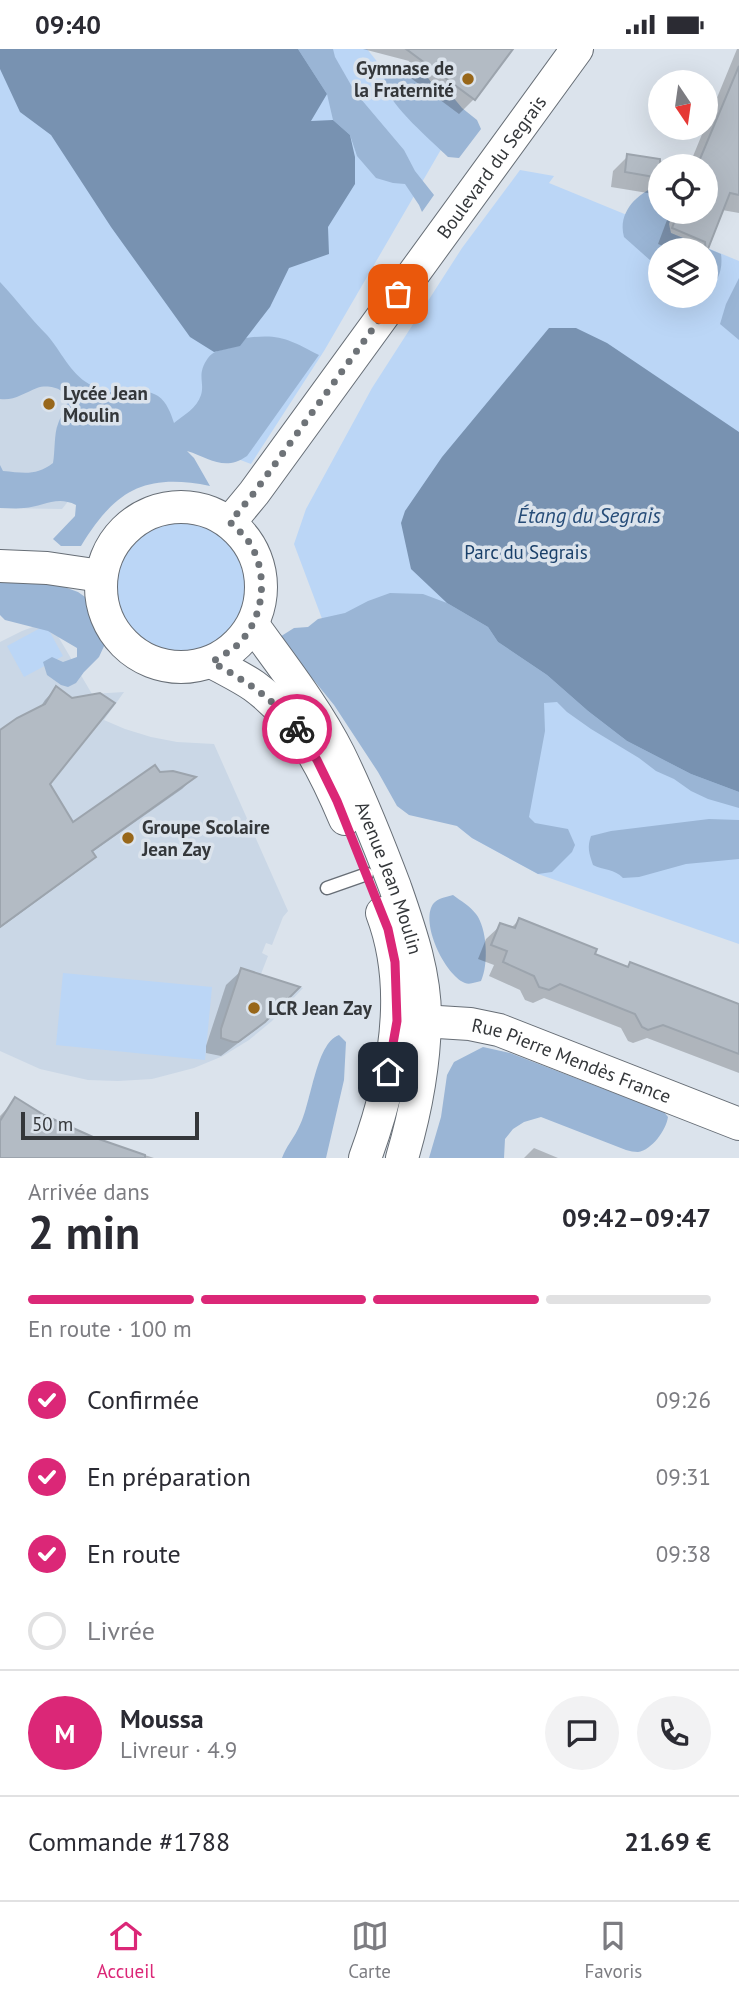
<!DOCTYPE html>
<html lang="fr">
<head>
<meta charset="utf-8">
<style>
  body { margin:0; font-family:"PT Sans",sans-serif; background:#f2f2f3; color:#2b2b33; height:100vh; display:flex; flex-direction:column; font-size:26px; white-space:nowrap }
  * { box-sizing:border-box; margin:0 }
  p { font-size:23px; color:#7c7c81 }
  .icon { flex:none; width:38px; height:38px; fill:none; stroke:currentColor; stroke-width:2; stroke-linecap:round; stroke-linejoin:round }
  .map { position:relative; height:1109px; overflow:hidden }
  .sheet { display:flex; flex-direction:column; background:#fff; flex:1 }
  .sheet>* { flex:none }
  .needle { width:46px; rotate:167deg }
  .buttons { position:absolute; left:648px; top:21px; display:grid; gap:14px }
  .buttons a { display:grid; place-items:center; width:70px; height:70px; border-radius:50%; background:#fff; box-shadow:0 7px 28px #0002; font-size:35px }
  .scale { position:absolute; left:21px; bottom:18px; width:178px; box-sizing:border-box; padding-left:7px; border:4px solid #34373a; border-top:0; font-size:19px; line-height:24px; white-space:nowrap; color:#34373a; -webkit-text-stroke:5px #dbe3ec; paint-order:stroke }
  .pin { position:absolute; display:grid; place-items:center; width:60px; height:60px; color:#fff; margin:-30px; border-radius:14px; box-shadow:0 4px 10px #0006 }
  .courier { position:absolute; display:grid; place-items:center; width:70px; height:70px; margin:-35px; border:5px solid #db2777; border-radius:50%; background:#fff; color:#222; box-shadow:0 2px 9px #0007 }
  .headline em { font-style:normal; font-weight:600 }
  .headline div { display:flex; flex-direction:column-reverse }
  .headline { display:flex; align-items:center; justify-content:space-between; height:119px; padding:0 28px }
  h1 { font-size:46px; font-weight:600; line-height:52px }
  .bar { display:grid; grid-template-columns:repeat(4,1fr); gap:10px 7px; align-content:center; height:84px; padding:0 28px }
  .bar i { height:9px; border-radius:5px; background:#e1e1e2 }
  .bar .selected { background:#db2777 }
  .bar p { grid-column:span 4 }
  .line { display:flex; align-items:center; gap:18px; padding:0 28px; border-top:2px solid #e1e1e2 }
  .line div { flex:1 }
  .round { display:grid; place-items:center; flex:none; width:74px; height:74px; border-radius:37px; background:#f2f2f3 }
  ol { padding:0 28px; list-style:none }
  li { display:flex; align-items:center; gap:21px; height:77px }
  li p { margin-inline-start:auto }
  li .icon { padding:7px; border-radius:50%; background:#db2777; color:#fff; stroke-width:4 }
  li:last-child { color:#7c7c81 }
  li i { width:38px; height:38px; border:4px solid #e1e1e2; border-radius:50% }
  .status { display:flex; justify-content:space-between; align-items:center; height:49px; padding:0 35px; background:#fff; direction:ltr }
  .status svg { height:19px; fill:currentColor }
  .dock { display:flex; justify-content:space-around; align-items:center; height:98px; border-top:2px solid #e1e1e2; background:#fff; font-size:19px; color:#7c7c81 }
  .dock a { display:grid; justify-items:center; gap:4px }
  .dock .selected { color:#db2777 }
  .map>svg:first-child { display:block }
</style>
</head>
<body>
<div class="status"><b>09:40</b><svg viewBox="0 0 49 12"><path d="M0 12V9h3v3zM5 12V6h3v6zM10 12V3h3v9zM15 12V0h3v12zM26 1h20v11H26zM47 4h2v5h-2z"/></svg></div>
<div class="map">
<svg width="739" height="1109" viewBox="0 0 739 1109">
  <rect width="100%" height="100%" fill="#dbe3ec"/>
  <g fill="#cad7e6">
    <polygon points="0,249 60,319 88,427 62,460 0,459"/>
    <polygon points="49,572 92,645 124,643 104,671 125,680 151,688 177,693 214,695 288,862 283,868 272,896 266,894 262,904 268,907 261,925 303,939 272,972 249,991 223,1007 194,1019 152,1030 118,1032 88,1031 40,1020 0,1002 0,593 22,582"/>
  </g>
  <g fill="#bbd6f6" fill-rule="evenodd">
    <polygon points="0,0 367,0 404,46 450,85 324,302 251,415 201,396 125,381 0,249"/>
    <path d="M520,121L554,127L549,134L739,212V895L538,825L472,789L414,742L324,575L294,495L306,460L372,339L462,199ZM660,201H705V247H660Z"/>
    <circle cx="181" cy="538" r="64"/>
    <polygon points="46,576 63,607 24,628 7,597"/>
    <polygon points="63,924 212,938 205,1011 56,996"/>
  </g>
  <g fill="#9ab5d5">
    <polygon points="298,0 333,0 335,8 355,43 404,101 415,122 434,146 422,163 419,156 405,135 393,134 376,129 357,107 350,86 333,71 327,45"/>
    <path d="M400,16L422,21L431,33L452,47L462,59L477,71L481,80L459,109L448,108C432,92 390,57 385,36C383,29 386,25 389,20Z"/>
    <path d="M660,136V163H673L669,175L671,184L721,205C723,219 719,235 705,242V201H660V220L624,188C617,163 638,143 660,136Z"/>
    <polygon points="739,229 739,291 720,275 726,255"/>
    <path d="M0,233C16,250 30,269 47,286C61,302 70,324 89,335C95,338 103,343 109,343C124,345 144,338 158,347C167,353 171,365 174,374C184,366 197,359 201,346C205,333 196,326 208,309C218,296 234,304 246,289C280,284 290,291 319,306L247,407C224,423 210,409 187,402L194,409L210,437C145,424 115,441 81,497H61L53,490L75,467L76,456C56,446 43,458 24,459C16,460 8,459 0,459V416L3,422C24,424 36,427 53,414C55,403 54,384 58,375C60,368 66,361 67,354C68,339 48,335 37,339C24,344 14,352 0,350Z"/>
    <polygon points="24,530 59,536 78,543 88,550 102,584 105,595 99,608 84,623 76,634 68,638 61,636 47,626 43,613 52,608 63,613 77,608 77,599 48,582 5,571 0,566 0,532"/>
    <polygon points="390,544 423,545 447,554 488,578 498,593 547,626 588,662 627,692 691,725 739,743 739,759 708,750 691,742 674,730 656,722 639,709 591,680 567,663 557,653 544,654 545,682 529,768 535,774 568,780 575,796 572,803 552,823 538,825 472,789 457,777 409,766 397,757 378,723 334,656 312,629 280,603 275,591 294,579 308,578 318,570 345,564 368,552"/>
    <path d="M709,770L739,771V810L686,815L639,828L623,829C615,820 603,821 593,816C589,804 587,798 591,787L611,782Z"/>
    <path d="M453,846C461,852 470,857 476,865C487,879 489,915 481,932C476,933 470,936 465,934C445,926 420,874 433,855C438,849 446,848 453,846Z"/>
    <path d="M339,986L346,993L344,1031L326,1109H282C287,1096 292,1092 298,1080C311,1059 315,994 339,986Z"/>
    <path d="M483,998L510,1004L664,1063L668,1068C666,1081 652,1101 638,1103C634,1103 630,1102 626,1101L541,1068L524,1073L513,1080L505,1090L504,1109H429L441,1068L447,1026L454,1013Z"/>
  </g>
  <g fill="#7892b1">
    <polygon points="0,0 298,0 327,45 311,72 333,71 350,86 355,108 355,135 328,178 329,205 289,219 270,258 240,297 214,303 190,288 111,178 51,86 20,63 0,20"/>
    <polygon points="549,279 576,279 607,294 739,383 739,743 691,725 627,692 588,662 547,626 498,593 488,578 447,554 411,520 401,474 405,462 442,408"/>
  </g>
  <g fill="#0003">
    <polygon points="363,0 510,0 474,50 459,65 404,24 409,12"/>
    <polygon points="737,0 739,0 739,164 722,161 709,194 702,201 673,201 658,195 670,163 705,163 705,117 689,117"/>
    <polygon points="628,107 688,117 660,117 660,146 611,138 613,122"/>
    <polygon points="56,639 48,735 72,776 160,725 193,729 182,740 91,804 94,808 82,819 0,879 0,683 39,660 45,651"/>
    <polygon points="519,871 593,906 626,920 631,915 739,957 739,1024 647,989 633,994 628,992 621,979 544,949 533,954 525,951 520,941 489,927 494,916 478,910 486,890 501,876 511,879"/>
    <polygon points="242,921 297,939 258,979 221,1007 206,1004 206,997 226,936"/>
    <polygon points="15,1051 44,1067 92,1089 154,1109 0,1109 0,1067"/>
    <polygon points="534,1099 558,1109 524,1109"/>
  </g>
  <g fill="#b3bbc4" stroke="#9ca4ad" stroke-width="2">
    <polygon points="406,0 513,0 475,51"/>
    <polygon points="739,17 739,146 730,144 706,205 705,193 672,179 678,163 705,163 705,117 697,117"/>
    <polygon points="627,105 660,110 660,129 625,123"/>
    <polygon points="56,637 72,649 100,644 115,654 50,735 73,773 155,716 160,723 173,722 196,728 92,802 96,808 0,878 0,681 17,669 45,655"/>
    <polygon points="519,869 597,900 595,905 628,918 630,913 739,955 739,1005 663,976 648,981 642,978 635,965 560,935 549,941 539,938 534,927 503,913 507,902 491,896 500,874 515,879"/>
    <polygon points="241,919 300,938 265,973 238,993 233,993 221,989 221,980"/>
    <polygon points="15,1048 44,1066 93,1088 145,1106 145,1109 0,1109 0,1072"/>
  </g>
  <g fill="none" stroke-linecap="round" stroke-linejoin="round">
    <g stroke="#676e76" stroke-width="15">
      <polyline id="service" points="327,839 367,825"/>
    </g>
    <g stroke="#676e76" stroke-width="34">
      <g id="tertiary">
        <circle cx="181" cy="538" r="80"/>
        <path id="s1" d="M230,473L254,444L577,0"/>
        <polyline points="0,517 47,519 101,527"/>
        <path id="s2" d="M253,576C282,616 317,661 339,705C360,748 378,793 395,838C410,881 426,926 425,972C424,1019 415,1065 402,1109"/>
        <path d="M212,613C226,621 241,628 254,637C299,670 324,720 345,770"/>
        <path id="s3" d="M406,971L470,975L499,981L739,1075"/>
        <path d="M365,1109C393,1033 412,943 382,864"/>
      </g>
    </g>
    <use href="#service" stroke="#fff" stroke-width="12"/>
    <use href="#tertiary" stroke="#fff" stroke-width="32"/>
  </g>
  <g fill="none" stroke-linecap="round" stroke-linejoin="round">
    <path stroke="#6e7378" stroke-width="7" stroke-dasharray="0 12.6" d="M297,680C274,649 245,632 212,613C219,608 228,604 235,598C264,573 270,525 249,493C244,486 236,479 230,473L254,444L398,245"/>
    <polyline stroke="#db2777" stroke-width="9" points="297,680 317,711 337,752 388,880 395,913 397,972 388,1023"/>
  </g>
  <g fill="#98671a" stroke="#dbe3ec" stroke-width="2.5">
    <circle cx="468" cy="30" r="7"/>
    <circle cx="49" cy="355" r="7"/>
    <circle cx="128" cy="789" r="7"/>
    <circle cx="254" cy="959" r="7"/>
  </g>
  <g text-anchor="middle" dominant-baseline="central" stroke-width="7" stroke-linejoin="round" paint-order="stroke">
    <g font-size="19" font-weight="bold" fill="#34373a" stroke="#dbe3ec" text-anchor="start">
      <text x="454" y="19" text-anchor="end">Gymnase de<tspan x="454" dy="22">la Fraternité</tspan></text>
      <text x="63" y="344">Lycée Jean<tspan x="63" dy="22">Moulin</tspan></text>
      <text x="142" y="778">Groupe Scolaire<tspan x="142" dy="22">Jean Zay</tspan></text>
      <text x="268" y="959">LCR Jean Zay</text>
    </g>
    <g font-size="19" fill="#34373a" stroke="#dbe3ec">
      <text stroke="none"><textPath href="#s1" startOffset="441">Boulevard du Segrais</textPath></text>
      <text stroke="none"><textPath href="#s2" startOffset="289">Avenue Jean Moulin</textPath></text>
      <text stroke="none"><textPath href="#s3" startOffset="172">Rue Pierre Mendès France</textPath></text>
    </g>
    <g font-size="19" fill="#193f69" stroke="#dbe3ec">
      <text x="526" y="503">Parc du Segrais</text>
    </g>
    <g font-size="21" font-style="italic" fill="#264c78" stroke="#dbe3ec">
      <text x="589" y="466">Étang du Segrais</text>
    </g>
  </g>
</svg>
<div class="buttons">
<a><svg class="needle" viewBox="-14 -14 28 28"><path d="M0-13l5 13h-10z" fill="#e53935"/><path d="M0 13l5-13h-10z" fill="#7c7c81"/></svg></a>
<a><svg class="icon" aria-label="locate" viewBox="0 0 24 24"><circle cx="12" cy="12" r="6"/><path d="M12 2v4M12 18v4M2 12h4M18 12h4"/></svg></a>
<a><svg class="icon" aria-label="layers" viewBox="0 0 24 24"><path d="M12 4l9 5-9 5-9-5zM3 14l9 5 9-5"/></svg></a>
</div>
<div class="scale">50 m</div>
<div class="pin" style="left:398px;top:245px;background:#ea580c"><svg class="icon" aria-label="bag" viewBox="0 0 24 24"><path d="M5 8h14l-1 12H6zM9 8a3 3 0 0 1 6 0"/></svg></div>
<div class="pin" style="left:388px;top:1023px;background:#1f2937"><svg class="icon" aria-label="home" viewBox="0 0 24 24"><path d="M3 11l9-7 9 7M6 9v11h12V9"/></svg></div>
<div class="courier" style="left:297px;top:680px"><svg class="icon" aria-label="bike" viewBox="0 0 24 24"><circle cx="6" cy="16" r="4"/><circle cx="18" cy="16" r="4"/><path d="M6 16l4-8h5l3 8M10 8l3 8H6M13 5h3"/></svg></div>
</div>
<section class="sheet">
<div class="headline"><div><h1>2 min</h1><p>Arrivée dans</p></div><em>09:42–09:47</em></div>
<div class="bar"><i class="selected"></i><i class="selected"></i><i class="selected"></i><i></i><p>En route · 100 m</p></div>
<ol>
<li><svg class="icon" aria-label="check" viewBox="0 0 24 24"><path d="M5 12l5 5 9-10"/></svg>Confirmée<p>09:26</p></li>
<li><svg class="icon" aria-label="check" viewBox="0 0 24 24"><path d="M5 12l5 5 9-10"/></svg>En préparation<p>09:31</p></li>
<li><svg class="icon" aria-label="check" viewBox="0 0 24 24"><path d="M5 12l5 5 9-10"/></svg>En route<p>09:38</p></li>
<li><i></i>Livrée</li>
</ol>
<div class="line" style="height:126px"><b class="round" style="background:#db2777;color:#fff">M</b><div><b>Moussa</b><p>Livreur · 4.9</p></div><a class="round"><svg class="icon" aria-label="chat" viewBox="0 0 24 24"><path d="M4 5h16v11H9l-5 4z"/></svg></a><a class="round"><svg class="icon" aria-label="phone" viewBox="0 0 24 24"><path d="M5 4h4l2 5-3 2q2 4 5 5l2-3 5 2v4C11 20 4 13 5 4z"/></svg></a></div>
<div class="line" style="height:91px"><div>Commande #1788</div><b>21.69 €</b></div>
</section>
<nav class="dock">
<a class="selected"><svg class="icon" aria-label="home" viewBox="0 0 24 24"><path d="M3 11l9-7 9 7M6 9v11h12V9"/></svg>Accueil</a>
<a><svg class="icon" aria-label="map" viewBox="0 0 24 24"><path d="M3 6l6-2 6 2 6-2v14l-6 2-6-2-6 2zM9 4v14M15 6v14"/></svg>Carte</a>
<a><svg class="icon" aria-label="saved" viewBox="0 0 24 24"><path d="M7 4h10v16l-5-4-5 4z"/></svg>Favoris</a>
</nav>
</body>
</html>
